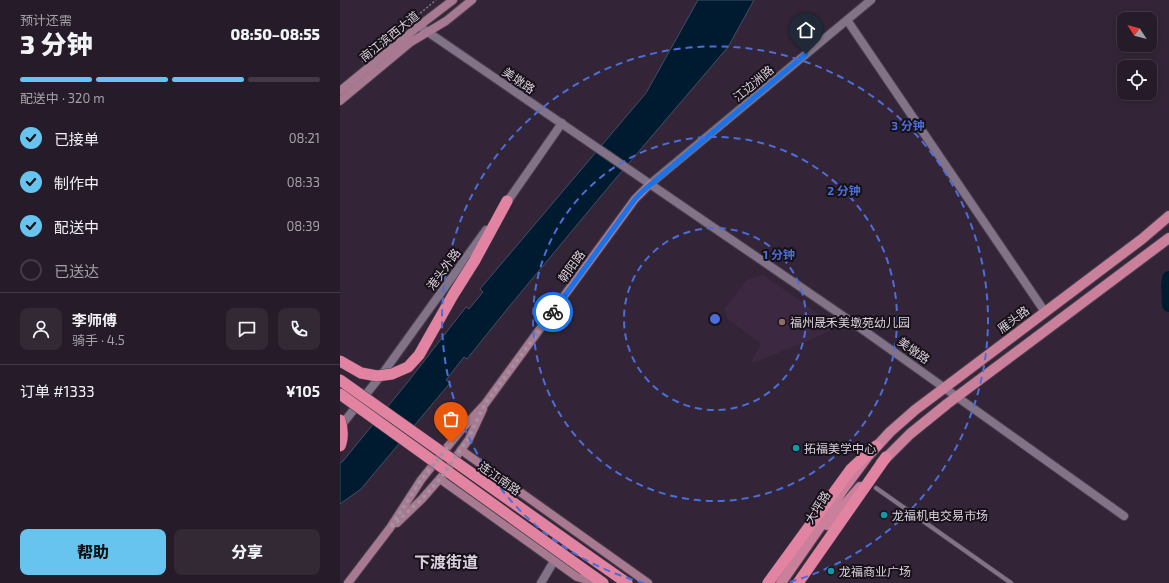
<!DOCTYPE html>
<html lang="zh">
<head>
<meta charset="utf-8">
<style>
  body { margin:0; font-family:"Exo 2","Noto Sans SC",sans-serif; background:#322935; color:#f1f3f6; height:100vh; display:flex; flex-direction:column; font-size:15px; white-space:nowrap }
  * { box-sizing:border-box; margin:0 }
  p { font-size:13px; color:#a4a1a8 }
  .icon { flex:none; width:22px; height:22px; fill:none; stroke:currentColor; stroke-width:2; stroke-linecap:round; stroke-linejoin:round }
  .map { position:relative; flex:1; overflow:hidden }
  .side { display:flex; flex-direction:column; background:#261c29; width:340px }
  .side>* { flex:none }
  .needle { width:26px; rotate:306deg }
  .controls { position:absolute; left:777px; top:12px; display:grid; gap:8px }
  .controls a { display:grid; place-items:center; width:40px; height:40px; border-radius:8px; background:#261c29; box-shadow:0 2px 6px #0003,0 0 0 1px #423a46; font-size:20px }
  .pin { position:absolute; display:grid; place-items:center; width:34px; height:34px; color:#fff; margin:-41px -17px; border-radius:50% 50% 50% 0; rotate:-45deg; box-shadow:0 0 4px #0007 }
  .pin .icon { rotate:45deg }
  .courier { position:absolute; display:grid; place-items:center; width:40px; height:40px; margin:-20px; border:3px solid #1a73e8; border-radius:50%; background:#fff; color:#222; box-shadow:0 1px 5px #0007 }
  .overview em { font-style:normal; font-weight:800 }
  .overview div { display:flex; flex-direction:column-reverse }
  .overview { display:flex; align-items:center; justify-content:space-between; height:68px; padding:0 20px }
  h1 { font-size:26px; font-weight:800; line-height:30px }
  .bar { display:grid; grid-template-columns:repeat(4,1fr); gap:6px 4px; align-content:center; height:48px; padding:0 20px }
  .bar i { height:5px; border-radius:3px; background:#423a46 }
  .bar .selected { background:#66c4ef }
  .bar p { grid-column:span 4 }
  .line { display:flex; align-items:center; gap:10px; padding:0 20px; border-top:1px solid #423a46 }
  .line div { flex:1 }
  .round { display:grid; place-items:center; flex:none; width:42px; height:42px; border-radius:8px; background:#322935 }
  ol { padding:0 20px; list-style:none }
  li { display:flex; align-items:center; gap:12px; height:44px }
  li p { margin-inline-start:auto }
  li .icon { padding:4px; border-radius:50%; background:#66c4ef; color:#111; stroke-width:4 }
  li:last-child { color:#a4a1a8 }
  li i { width:22px; height:22px; border:2px solid #423a46; border-radius:50% }
  .button { display:flex; gap:8px; margin-top:auto; padding:8px 20px }
  .button a { flex:1; height:46px; border-radius:8px; background:#66c4ef; color:#111; font-size:16px; font-weight:800; line-height:46px; text-align:center }
  .button a+a { background:#322935; color:#f1f3f6 }
  main { display:flex; flex:1; min-height:0 }
  .map>svg:first-child { display:block }
</style>
</head>
<body>
<main>
<section class="side">
<div class="overview"><div><h1>3 分钟</h1><p>预计还需</p></div><em>08:50–08:55</em></div>
<div class="bar"><i class="selected"></i><i class="selected"></i><i class="selected"></i><i></i><p>配送中 · 320 m</p></div>
<ol>
<li><svg class="icon" aria-label="check" viewBox="0 0 24 24"><path d="M5 12l5 5 9-10"/></svg>已接单<p>08:21</p></li>
<li><svg class="icon" aria-label="check" viewBox="0 0 24 24"><path d="M5 12l5 5 9-10"/></svg>制作中<p>08:33</p></li>
<li><svg class="icon" aria-label="check" viewBox="0 0 24 24"><path d="M5 12l5 5 9-10"/></svg>配送中<p>08:39</p></li>
<li><i></i>已送达</li>
</ol>
<div class="line" style="height:72px"><a class="round"><svg class="icon" aria-label="person" viewBox="0 0 24 24"><circle cx="12" cy="8" r="4"/><path d="M4 21q1-7 8-7t8 7"/></svg></a><div><b>李师傅</b><p>骑手 · 4.5</p></div><a class="round"><svg class="icon" aria-label="chat" viewBox="0 0 24 24"><path d="M4 5h16v11H9l-5 4z"/></svg></a><a class="round"><svg class="icon" aria-label="phone" viewBox="0 0 24 24"><path d="M5 4h4l2 5-3 2q2 4 5 5l2-3 5 2v4C11 20 4 13 5 4z"/></svg></a></div>
<div class="line" style="height:52px"><div>订单 #1333</div><b>¥105</b></div>
<div class="button"><a>帮助</a><a>分享</a></div>
</section>
<div class="map">
<svg width="829" height="583" viewBox="0 0 829 583">
  <rect width="100%" height="100%" fill="#332537"/>
  <polygon fill="#3c2941" points="423,275 497,327 470,340 410,364 421,344 387,318 385,308 407,280"/>
  <polygon fill="#001b2f" stroke="#415163" points="358,0 414,0 388,47 271,184 168,308 127,359 124,357 106,380 110,383 21,489 0,504 0,463 3,461 67,383 126,307 129,309 143,292 140,289 306,93"/>
  <g fill="none" stroke-linecap="round" stroke-linejoin="round">
    <polyline stroke="#001b2f" stroke-width="14" points="829,278 828,286 829,305"/>
    <g stroke="#4c404f" stroke-width="5.5">
      <polyline id="service" points="536,488 671,583"/>
    </g>
    <g stroke="#4c404f" stroke-width="10">
      <g id="tertiary">
        <polyline points="507,20 705,312"/>
        <polyline points="79,26 519,327 784,516"/>
        <polyline points="310,184 531,0"/>
        <polyline points="165,205 222,123"/>
        <polyline points="0,427 43,373 146,230"/>
        <polyline points="201,583 214,561"/>
      </g>
    </g>
    <g stroke="#4c404f" stroke-width="10">
      <g id="secondary">
        <polyline points="0,91 79,26 113,0"/>
        <polyline points="0,101 71,42 106,21 132,0"/>
        <polyline points="121,450 308,583"/>
        <polyline points="111,464 129,439 143,409"/>
        <polyline points="100,479 237,577 258,583"/>
        <polyline points="57,523 82,499 103,475"/>
        <polyline points="8,583 50,528 81,480 121,430 145,404 295,199 310,184"/>
      </g>
    </g>
    <g stroke="#4c404f" stroke-width="12">
      <g id="primary">
        <polyline points="541,463 570,434 607,404 829,238"/>
        <polyline points="487,525 520,487"/>
        <polyline points="441,583 480,527 502,491 528,456 550,432 575,410 802,239 829,216"/>
      </g>
    </g>
    <g stroke="#4c404f" stroke-width="12">
      <g id="trunk">
        <polyline points="135,260 167,201"/>
        <polyline points="247,555 287,583"/>
        <polyline points="239,566 263,583"/>
        <polyline points="428,583 511,469 536,446"/>
        <polyline points="458,583 546,457"/>
      </g>
    </g>
    <polyline stroke="#847787" stroke-width="1.5" stroke-dasharray="2 2" stroke-linecap="butt" points="22,62 96,0"/>
    <use href="#service" stroke="#837388" stroke-width="4"/>
    <use href="#tertiary" stroke="#837388" stroke-width="8"/>
    <use href="#secondary" stroke="#a77a91" stroke-width="8"/>
    <use href="#primary" stroke="#ca809b" stroke-width="10"/>
    <use href="#trunk" stroke="#e284a1" stroke-width="11"/>
    <g stroke="#4c404f" stroke-width="12" stroke-linecap="butt">
      <g id="trunk-bridge">
        <polyline points="0,361 21,373 37,376 52,374 68,367 79,355 113,295 135,260"/>
        <polyline points="0,380 247,555"/>
        <polyline points="0,394 239,566"/>
        <path d="M0,420C3,428 3,439 0,446"/>
      </g>
    </g>
    <use href="#trunk-bridge" stroke="#e284a1" stroke-width="11"/>
  </g>
  <g fill="none" stroke-linecap="round" stroke-linejoin="round">
    <polyline stroke="#a094a2" stroke-width="4" stroke-dasharray="0 7.2" points="111,443 81,480 50,528 82,499 100,479 128,439 145,404 213,312"/>
    <polyline stroke="#1a73e8" stroke-width="5" points="213,312 295,199 303,191 466,54"/>
  </g>
  <g fill="none" stroke="#4c6ed9" stroke-width="2" stroke-dasharray="7 5">
    <circle cx="375" cy="319" r="91"/>
    <circle cx="375" cy="319" r="182"/>
    <path d="M304 583A273 273 0 1 1 446 583"/>
  </g>
  <circle fill="#8d6e63" stroke="#171119" stroke-width="1.5" cx="442" cy="322" r="4"/>
  <g fill="#0f9aa8" stroke="#171119" stroke-width="1.5">
    <circle cx="456" cy="448" r="4"/>
    <circle cx="544" cy="515" r="4"/>
    <circle cx="491" cy="571" r="4"/>
  </g>
  <g text-anchor="middle" dominant-baseline="central" stroke-width="4" stroke-linejoin="round" paint-order="stroke">
    <g font-size="12" fill="#dad0dc" stroke="#171119">
      <text transform="translate(49 36) rotate(-39)">南江滨西大道</text>
      <text transform="translate(179 80) rotate(34)">美墩路</text>
      <text transform="translate(413 83) rotate(-40)">江边洲路</text>
      <text transform="translate(231 266) rotate(-54)">朝阳路</text>
      <text transform="translate(103 269) rotate(-54)">港头外路</text>
      <text transform="translate(673 319) rotate(-37)">雁头路</text>
      <text transform="translate(574 350) rotate(35)">美墩路</text>
      <text transform="translate(160 478) rotate(35)">连江南路</text>
      <text transform="translate(477 507) rotate(-58)">大坪路</text>
    </g>
    <g font-size="12" fill="#dad0dc" stroke="#171119" text-anchor="start">
      <text x="450" y="322">福州晟禾美墩苑幼儿园</text>
      <text x="464" y="448">拓福美学中心</text>
      <text x="552" y="515">龙福机电交易市场</text>
      <text x="499" y="571">龙福商业广场</text>
    </g>
    <g font-size="16" font-weight="bold" fill="#dad0dc" stroke="#171119">
      <text x="106" y="561">下渡街道</text>
    </g>
  </g>
  <circle cx="375" cy="319" r="6" fill="#4c6ed9" stroke="#171119" stroke-width="2"/>
  <g font-size="12" text-anchor="middle" font-weight="bold" fill="#4c6ed9" stroke="#171119" stroke-width="4" stroke-linejoin="round" paint-order="stroke">
    <text x="568" y="130">3 分钟</text>
    <text x="504" y="195">2 分钟</text>
    <text x="439" y="259">1 分钟</text>
  </g>
</svg>
<div class="controls">
<a><svg class="needle" viewBox="-14 -14 28 28"><path d="M0-13l5 13h-10z" fill="#e53935"/><path d="M0 13l5-13h-10z" fill="#a4a1a8"/></svg></a>
<a><svg class="icon" aria-label="locate" viewBox="0 0 24 24"><circle cx="12" cy="12" r="6"/><path d="M12 2v4M12 18v4M2 12h4M18 12h4"/></svg></a>
</div>
<div class="pin" style="left:111px;top:443px;background:#ea580c"><svg class="icon" aria-label="bag" viewBox="0 0 24 24"><path d="M5 8h14l-1 12H6zM9 8a3 3 0 0 1 6 0"/></svg></div>
<div class="pin" style="left:466px;top:54px;background:#1f2937"><svg class="icon" aria-label="home" viewBox="0 0 24 24"><path d="M3 11l9-7 9 7M6 9v11h12V9"/></svg></div>
<div class="courier" style="left:213px;top:312px"><svg class="icon" aria-label="bike" viewBox="0 0 24 24"><circle cx="6" cy="16" r="4"/><circle cx="18" cy="16" r="4"/><path d="M6 16l4-8h5l3 8M10 8l3 8H6M13 5h3"/></svg></div>
</div>
</main>
</body>
</html>
